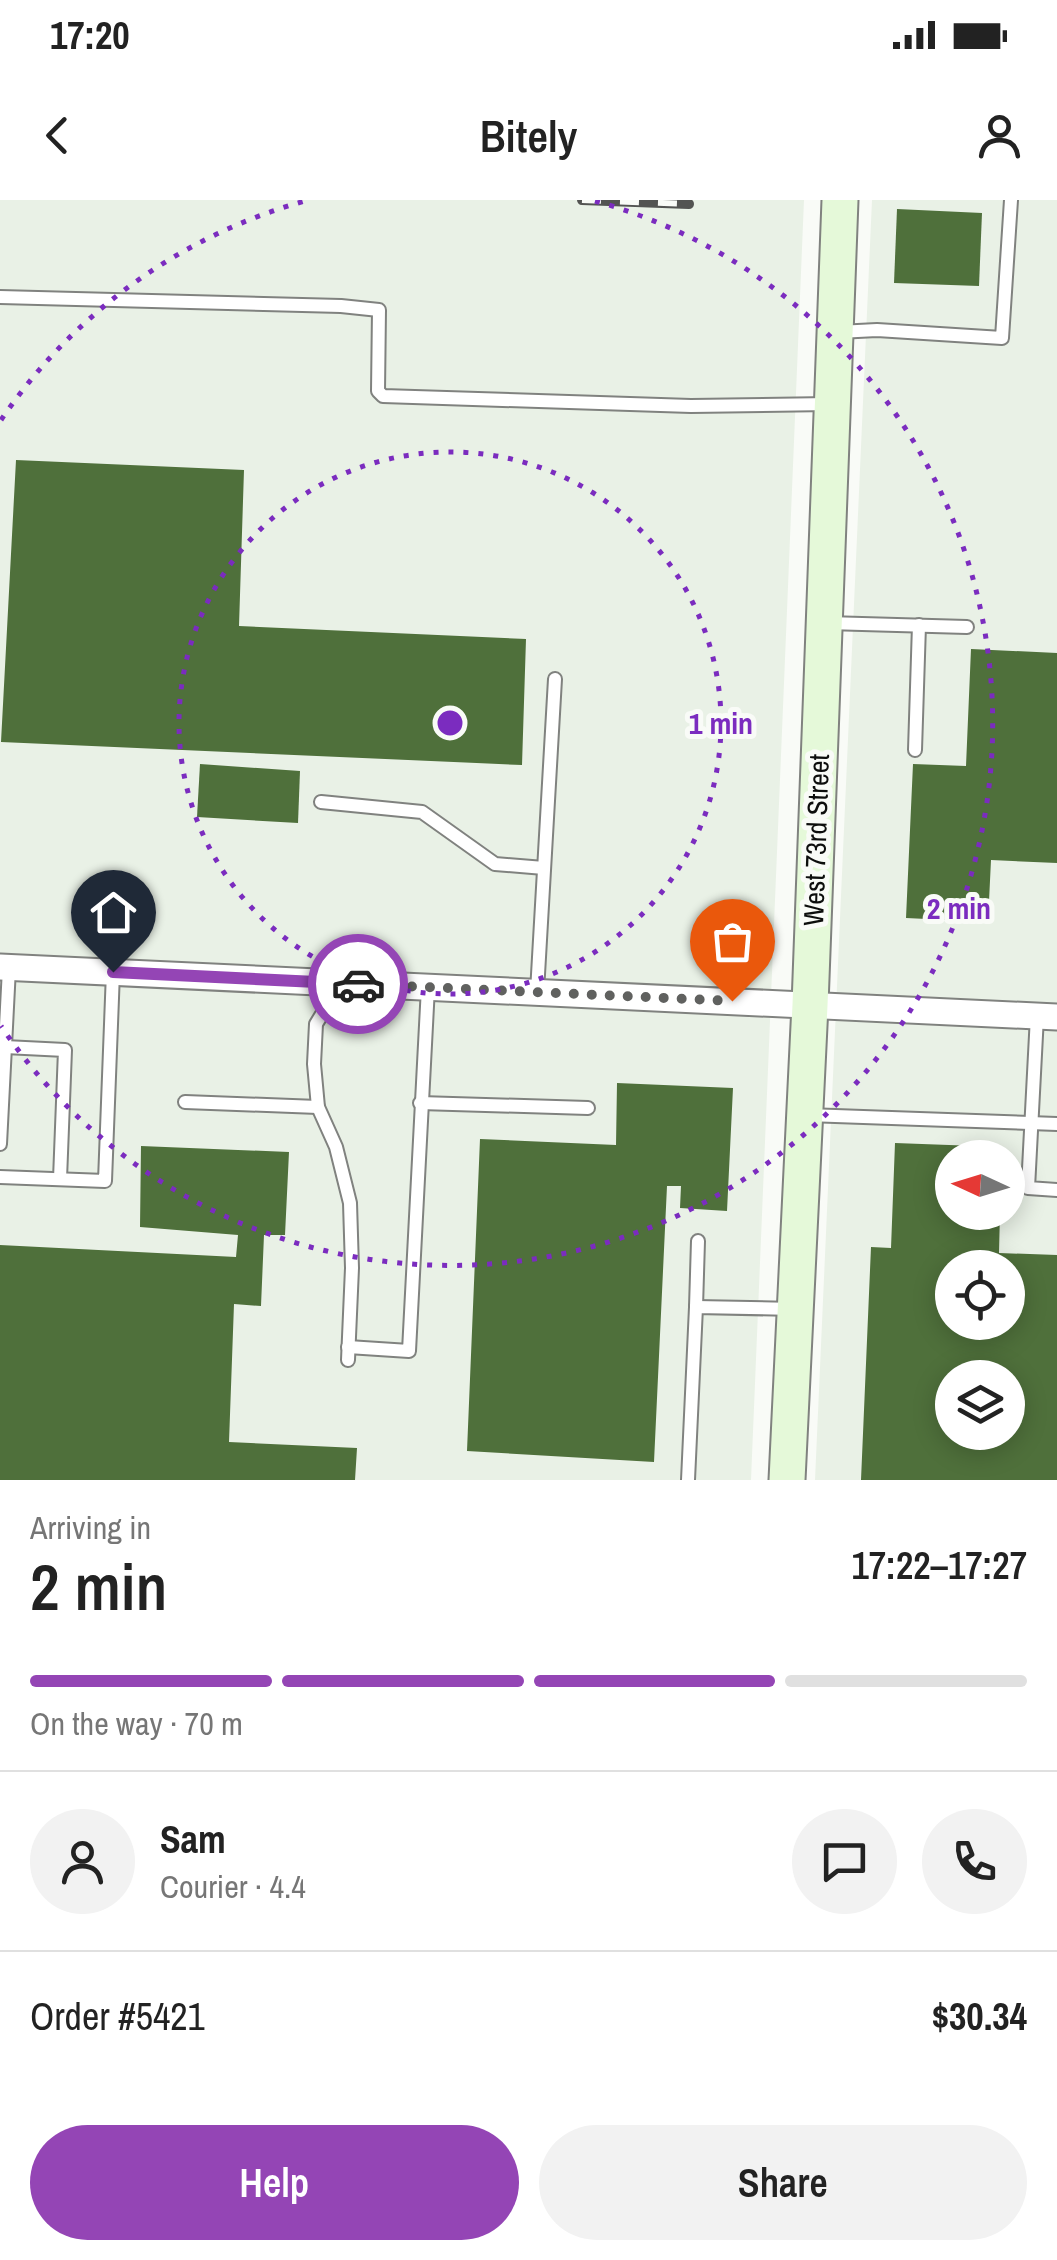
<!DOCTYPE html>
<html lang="en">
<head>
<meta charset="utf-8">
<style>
  body { margin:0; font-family:"Archivo Narrow",sans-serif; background:#f2f2f2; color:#222; height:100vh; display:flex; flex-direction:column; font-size:38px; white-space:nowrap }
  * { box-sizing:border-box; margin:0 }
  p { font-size:32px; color:#767676 }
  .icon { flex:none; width:55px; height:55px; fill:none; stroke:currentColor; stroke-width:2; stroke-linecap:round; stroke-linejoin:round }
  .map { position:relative; height:1280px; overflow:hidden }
  .drawer { display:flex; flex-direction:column; background:#fff; flex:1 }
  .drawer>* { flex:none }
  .needle { width:65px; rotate:274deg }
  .controls { position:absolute; left:935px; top:940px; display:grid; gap:20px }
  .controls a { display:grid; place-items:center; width:90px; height:90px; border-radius:50%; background:#fff; box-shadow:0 5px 25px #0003; font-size:50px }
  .pin { position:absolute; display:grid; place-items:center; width:85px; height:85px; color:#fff; margin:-102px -42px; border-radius:50% 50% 50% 0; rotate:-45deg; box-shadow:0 0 10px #0007 }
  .pin .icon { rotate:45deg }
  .courier { position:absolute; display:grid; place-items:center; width:100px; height:100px; margin:-50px; border:8px solid #9445b5; border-radius:50%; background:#fff; color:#222; box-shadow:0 2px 12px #0007 }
  .head em { font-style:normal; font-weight:600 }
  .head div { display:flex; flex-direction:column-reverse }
  .head { display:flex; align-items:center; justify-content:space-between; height:170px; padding:0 30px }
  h1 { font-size:65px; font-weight:600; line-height:75px }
  .bar { display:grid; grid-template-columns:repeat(4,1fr); gap:15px 10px; align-content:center; height:120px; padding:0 30px }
  .bar i { height:12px; border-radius:8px; background:#e0e0e0 }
  .bar .selected { background:#9445b5 }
  .bar p { grid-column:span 4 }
  .line { display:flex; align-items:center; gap:25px; padding:0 30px; border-top:2px solid #e0e0e0 }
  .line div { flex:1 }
  .round { display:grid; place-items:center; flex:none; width:105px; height:105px; border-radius:52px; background:#f2f2f2 }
  .cta { display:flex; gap:20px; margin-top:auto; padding:20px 30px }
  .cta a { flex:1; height:115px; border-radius:60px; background:#9445b5; color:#fff; font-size:40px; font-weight:600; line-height:115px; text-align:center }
  .cta a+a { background:#f2f2f2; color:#222 }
  .status { display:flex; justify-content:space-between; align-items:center; height:70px; padding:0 50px; background:#fff; direction:ltr }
  .status svg { height:28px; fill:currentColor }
  header { display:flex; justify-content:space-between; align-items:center; height:130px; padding:0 30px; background:#fff; font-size:45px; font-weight:600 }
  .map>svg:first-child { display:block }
</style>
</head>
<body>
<div class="status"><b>17:20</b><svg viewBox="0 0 49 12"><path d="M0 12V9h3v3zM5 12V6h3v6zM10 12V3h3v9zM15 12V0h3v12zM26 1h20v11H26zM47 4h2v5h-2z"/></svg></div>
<header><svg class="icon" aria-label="back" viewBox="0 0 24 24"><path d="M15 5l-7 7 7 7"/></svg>Bitely<svg class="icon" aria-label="person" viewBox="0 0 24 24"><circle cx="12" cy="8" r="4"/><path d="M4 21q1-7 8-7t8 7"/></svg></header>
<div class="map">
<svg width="1057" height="1280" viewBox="0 0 1057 1280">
  <rect width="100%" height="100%" fill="#f9fbf7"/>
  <g fill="#e9f1e6" fill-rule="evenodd">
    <polygon points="0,0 804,0 751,1280 0,1280"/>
    <path d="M872,0H1057V1280H815ZM952,958H1008V1012H952ZM952,1068H1008V1122H952ZM952,1178H1008V1232H952Z"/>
  </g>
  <g fill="#4f703b" fill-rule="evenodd">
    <polygon points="897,9 982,13 979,86 894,83"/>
    <polygon points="16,260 244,270 239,426 526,439 522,565 1,542"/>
    <polygon points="971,449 1057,453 1057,663 991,660 988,722 906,718 913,564 966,566"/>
    <polygon points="200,564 300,571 298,623 197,617"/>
    <polygon points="617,883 733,888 727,1011 680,1008 681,986 667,986 654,1262 467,1251 480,939 616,945"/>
    <path d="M895,943L1003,947V958H952V1012H1000L999,1053L1057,1055V1280H861L871,1047L891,1048ZM952,1068H1008V1122H952ZM952,1178H1008V1232H952Z"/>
    <polygon points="141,946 289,952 285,1035 264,1035 261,1106 234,1104 229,1242 357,1248 355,1280 0,1280 0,1045 236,1057 238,1035 140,1027"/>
  </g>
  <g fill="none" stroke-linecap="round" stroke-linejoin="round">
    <g stroke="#80827f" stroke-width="16">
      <g id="lane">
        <polyline points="0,97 341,106 379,110 378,191 383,196 691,206 830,204"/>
        <polyline points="838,132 877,130 1002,138 1011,0"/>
        <polyline points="827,423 967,427"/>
        <polyline points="915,550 919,425"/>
        <polyline points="321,602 422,612 495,664 544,668"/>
        <polyline points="341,783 316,824 314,864 318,907 336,947 350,1003 352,1068 348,1160"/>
        <polyline points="537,792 555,479"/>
        <polyline points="1037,816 1028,988 1057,990"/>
        <polyline points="5,847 65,850 60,979"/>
        <polyline points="185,902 318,907"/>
        <polyline points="420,903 588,908"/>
        <polyline points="807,915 1057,924"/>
        <polyline points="0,944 9,768"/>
        <polyline points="0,977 105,981 113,772"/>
        <polyline points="696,1107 698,1041"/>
        <polyline points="348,1147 409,1151 428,787"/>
        <polyline points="688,1280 696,1107 795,1109"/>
      </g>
    </g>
    <g stroke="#80827f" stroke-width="29">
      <polyline id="street" points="0,767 1057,817"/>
    </g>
    <g stroke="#80827f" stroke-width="39">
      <polyline id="secondary" points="787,1280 810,805 840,0"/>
    </g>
    <use href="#lane" stroke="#fff" stroke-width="12"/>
    <use href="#street" stroke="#fff" stroke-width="25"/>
    <use href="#secondary" stroke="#e5f9d9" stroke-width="35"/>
    <g stroke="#535452" stroke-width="10">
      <polyline id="rail" points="582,0 689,4"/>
    </g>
    <use href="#rail" stroke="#f9fbf7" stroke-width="6" stroke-dasharray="19" stroke-linecap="butt"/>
  </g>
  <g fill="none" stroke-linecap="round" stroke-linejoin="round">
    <polyline stroke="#60615f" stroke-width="10" stroke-dasharray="0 18" points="358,784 732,801"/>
    <polyline stroke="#9445b5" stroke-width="12" points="113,772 358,784"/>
  </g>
  <g fill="none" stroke="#7b2cbf" stroke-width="5" stroke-dasharray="5 10">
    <circle cx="450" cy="523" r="271"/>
    <path d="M1 220A542 542 0 0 1 305 1M595 1A542 542 0 1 1 1 826"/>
  </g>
  <g text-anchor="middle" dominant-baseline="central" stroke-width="10" stroke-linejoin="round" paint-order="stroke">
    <g font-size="28" fill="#0d0e0d" stroke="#f9fbf7">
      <text transform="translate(816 640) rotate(-88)">West 73rd Street</text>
    </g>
  </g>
  <circle cx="450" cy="523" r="15" fill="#7b2cbf" stroke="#f9fbf7" stroke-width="5"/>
  <g font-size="30" text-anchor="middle" font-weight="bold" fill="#7b2cbf" stroke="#f9fbf7" stroke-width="10" stroke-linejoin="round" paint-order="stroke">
    <text x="721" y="534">1 min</text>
    <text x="959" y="719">2 min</text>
  </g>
</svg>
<div class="controls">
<a><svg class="needle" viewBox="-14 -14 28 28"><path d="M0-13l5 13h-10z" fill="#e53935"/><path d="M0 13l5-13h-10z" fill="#767676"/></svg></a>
<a><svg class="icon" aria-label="locate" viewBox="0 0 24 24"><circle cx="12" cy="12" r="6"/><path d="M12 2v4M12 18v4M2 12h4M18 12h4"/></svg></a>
<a><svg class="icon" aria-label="layers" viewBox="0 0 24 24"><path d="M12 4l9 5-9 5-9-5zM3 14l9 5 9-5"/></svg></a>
</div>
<div class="pin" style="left:732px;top:801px;background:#ea580c"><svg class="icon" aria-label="bag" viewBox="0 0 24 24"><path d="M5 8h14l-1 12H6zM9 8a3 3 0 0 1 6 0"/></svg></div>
<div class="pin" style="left:113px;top:772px;background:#1f2937"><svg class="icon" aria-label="home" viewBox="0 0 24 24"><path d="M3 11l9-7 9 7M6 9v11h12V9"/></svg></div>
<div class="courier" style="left:358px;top:784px"><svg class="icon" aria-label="car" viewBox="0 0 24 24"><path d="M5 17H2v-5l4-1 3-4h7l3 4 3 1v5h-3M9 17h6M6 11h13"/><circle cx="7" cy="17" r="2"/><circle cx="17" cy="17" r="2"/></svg></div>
</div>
<section class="drawer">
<div class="head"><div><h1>2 min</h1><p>Arriving in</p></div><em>17:22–17:27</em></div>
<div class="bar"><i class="selected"></i><i class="selected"></i><i class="selected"></i><i></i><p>On the way · 70 m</p></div>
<div class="line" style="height:180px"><a class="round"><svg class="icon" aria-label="person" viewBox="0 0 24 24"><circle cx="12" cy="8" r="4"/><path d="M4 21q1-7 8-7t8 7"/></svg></a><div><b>Sam</b><p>Courier · 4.4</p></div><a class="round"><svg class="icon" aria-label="chat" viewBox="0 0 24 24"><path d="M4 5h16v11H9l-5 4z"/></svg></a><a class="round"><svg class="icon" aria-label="phone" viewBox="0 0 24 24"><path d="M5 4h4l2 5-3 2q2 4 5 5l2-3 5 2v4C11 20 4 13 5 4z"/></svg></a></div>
<div class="line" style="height:130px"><div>Order #5421</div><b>$30.34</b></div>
<div class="cta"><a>Help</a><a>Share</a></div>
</section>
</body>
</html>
